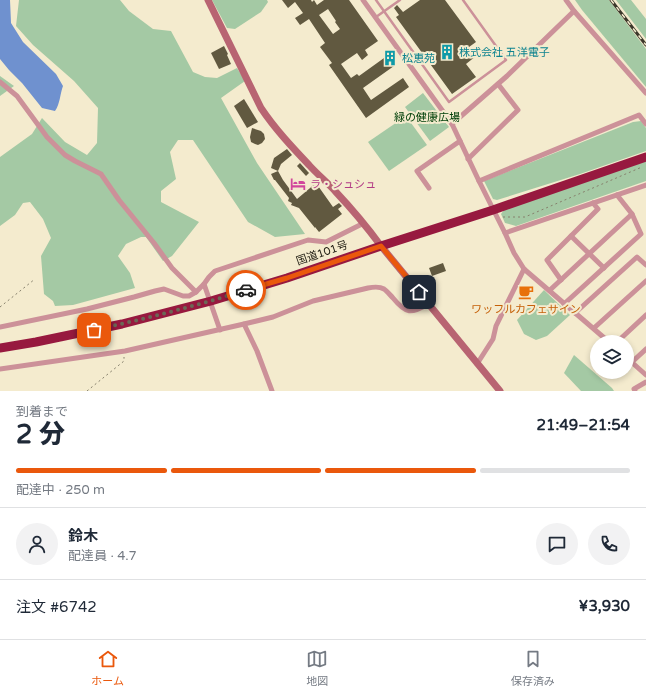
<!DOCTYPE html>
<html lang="ja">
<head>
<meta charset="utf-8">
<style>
  body { margin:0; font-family:"Varela Round","Noto Sans JP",sans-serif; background:#f2f2f3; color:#1f2937; height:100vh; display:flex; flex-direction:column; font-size:15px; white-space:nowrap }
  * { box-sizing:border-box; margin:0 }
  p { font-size:13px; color:#747a83 }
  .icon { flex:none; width:22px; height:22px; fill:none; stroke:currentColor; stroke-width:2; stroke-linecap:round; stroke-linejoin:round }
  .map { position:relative; height:391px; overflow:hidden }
  .side { display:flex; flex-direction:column; background:#fff; flex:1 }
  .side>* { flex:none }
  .fabs { position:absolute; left:590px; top:335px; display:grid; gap:8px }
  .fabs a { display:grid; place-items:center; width:44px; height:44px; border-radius:50%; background:#fff; box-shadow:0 2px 6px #0003; font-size:20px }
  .pin { position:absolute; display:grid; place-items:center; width:34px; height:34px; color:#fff; margin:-17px; border-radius:8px; box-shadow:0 2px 6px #0006 }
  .courier { position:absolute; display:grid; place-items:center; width:40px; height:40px; margin:-20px; border:3px solid #ea580c; border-radius:50%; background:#fff; color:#222; box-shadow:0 1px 5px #0007 }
  .summary em { font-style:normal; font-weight:800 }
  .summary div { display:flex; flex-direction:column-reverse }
  .summary { display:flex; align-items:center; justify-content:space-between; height:68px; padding:0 16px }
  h1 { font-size:26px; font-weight:800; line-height:30px }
  .bar { display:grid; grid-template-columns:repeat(4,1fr); gap:6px 4px; align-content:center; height:48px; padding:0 16px }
  .bar i { height:5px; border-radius:3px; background:#e0e1e3 }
  .bar .active { background:#ea580c }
  .bar p { grid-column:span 4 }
  .line { display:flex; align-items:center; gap:10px; padding:0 16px; border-top:1px solid #e0e1e3 }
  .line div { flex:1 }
  .round { display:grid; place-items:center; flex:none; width:42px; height:42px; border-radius:21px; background:#f2f2f3 }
  .menu { display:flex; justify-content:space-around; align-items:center; height:56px; border-top:1px solid #e0e1e3; background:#fff; font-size:11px; color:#747a83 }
  .menu a { display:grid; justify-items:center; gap:2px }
  .menu .active { color:#ea580c }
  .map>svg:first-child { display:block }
</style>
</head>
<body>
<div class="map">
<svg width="646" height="391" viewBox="0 0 646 391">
  <rect width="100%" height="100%" fill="#f4ebce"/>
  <g fill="#a4c9a4">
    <polygon points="19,0 120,0 129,11 153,29 171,31 193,72 205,77 217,78 237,68 245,81 221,98 257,163 305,234 275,237 248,222 193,140 178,140 170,152 176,179 161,191 161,202 199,222 172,256 163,261 146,237 141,237 126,244 118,256 130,273 135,288 73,305 55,306 53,301 44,294 41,256 51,238 43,219 30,202 23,203 15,215 0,226 0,157 32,134 42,118 65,142 87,155 97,143 98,108 74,81 33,45 16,26"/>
    <polygon points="212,0 267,0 268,2 261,12 235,29 227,28"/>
    <polygon points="575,0 609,0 646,49 646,87 582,10"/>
    <polygon points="616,0 631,0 646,19 646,39"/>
    <polygon points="0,76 14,86 0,96"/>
    <polygon points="423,93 449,127 430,141 405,107"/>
    <polygon points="406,116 427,145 389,171 368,142"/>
    <polygon points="641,121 646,128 646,151 580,174 497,200 493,199 484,181 633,122"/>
    <polygon points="646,161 646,181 516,226 505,223 501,214 504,210"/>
    <polygon points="544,290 570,315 547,336 536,340 524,334 517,320"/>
    <polygon points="574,355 612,388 614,391 581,391 564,373"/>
  </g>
  <path fill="#6f91cf" d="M0,0H10L11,23L23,42L56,74L63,86C60,94 60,104 55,111L42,108L22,83L9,70L0,59Z"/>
  <g fill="#615940" fill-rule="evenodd">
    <path d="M282,0H311L312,2L314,0L317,5L324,0H349L378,41L365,50L368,55L362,60L357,53L341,64L351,78L357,74L359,76L391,53L395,59L391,62L394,66L363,88L371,100L403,78L409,87L366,118L329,65L332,63L320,47L325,43L309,19L300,25L295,18L303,13L295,2L288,8ZM328,9L336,21L335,22L340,29L333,34L319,15Z"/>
    <polygon points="420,0 445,0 476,42 469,47 476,56 466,64 476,77 452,94 396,17 399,15 394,8 397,5 403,12"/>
    <polygon points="224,46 228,54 227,55 231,64 219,69 211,53"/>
    <polygon points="244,99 258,122 247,128 234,106"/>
    <polygon points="252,128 261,131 264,134 265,139 262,143 258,145 255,144 251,142 250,137"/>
    <polygon points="287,149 292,155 281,164 278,171 271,168 274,158"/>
    <polygon points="300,163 309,173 306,176 297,166"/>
    <polygon points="278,171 283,180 297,199 316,183 333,207 339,203 342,206 338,209 342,214 319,232 315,227 315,228 299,208 291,205 292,203 288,201 289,198 275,180 274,180 271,174"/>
    <polygon points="443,263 446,271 432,276 429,268"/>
  </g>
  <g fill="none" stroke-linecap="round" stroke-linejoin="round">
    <g stroke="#86806c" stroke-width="1" stroke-dasharray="2 3" stroke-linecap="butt">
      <polyline points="503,217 525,217 642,167"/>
      <polyline points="0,307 35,279"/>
      <polyline points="87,391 124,361 124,357"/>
    </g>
    <g stroke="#cc9199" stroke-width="2.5">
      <polyline points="376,0 449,102 506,60 463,0"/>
      <polyline points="376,17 400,0"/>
    </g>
    <g stroke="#cc9199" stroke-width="5">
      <polyline points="363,0 452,124 479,181 505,233 514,253 524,269 609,342"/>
      <polyline points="566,0 574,11 646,93"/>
      <polyline points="0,82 17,96 47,137 65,155 75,161 101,174 119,200 154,243 172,268 196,292"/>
      <polyline points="452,124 507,76 574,11"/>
      <polyline points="468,159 518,110 498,84"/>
      <polyline points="479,181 639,115 646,124"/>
      <polyline points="429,188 417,171 460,141"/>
      <polyline points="505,233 646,185"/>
      <polyline points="571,236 604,268"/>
      <polyline points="561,280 547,260 598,209 593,203"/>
      <polyline points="204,284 220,330"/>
      <polyline points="550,290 632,214"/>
      <polyline points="564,304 641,234 632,214 617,195"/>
      <polyline points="575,313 637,257 646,265"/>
      <polyline points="244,324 257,351 272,391"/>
      <polyline points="0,327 87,309 134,297 155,291 164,289 183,296 189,296 196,292 204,284 209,277 215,271 308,240 326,242 364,223"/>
      <polyline points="594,328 646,281"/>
      <polyline points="617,342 646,315"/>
      <polyline points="627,358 646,375"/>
      <polyline points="632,362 646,349"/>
      <polyline points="477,364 493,339 496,326 524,269"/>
      <path d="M0,369L125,351L244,324L273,317L313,301L368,288C373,287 379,286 384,289C387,291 390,295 393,298C406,314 411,314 428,304"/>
      <polyline points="635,391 634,389 646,382"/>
    </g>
    <path stroke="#b86472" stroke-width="7" d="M208,0L261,108C275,129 292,147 309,165C317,174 327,182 335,191C352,209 367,227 381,246L500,391"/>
    <polyline stroke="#97193f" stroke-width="9" points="0,348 36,342 122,324 211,301 287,278 381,246 493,210 646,157"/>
    <g stroke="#3c382b" stroke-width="3">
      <polyline id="rail" points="611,0 646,45"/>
    </g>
    <use href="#rail" stroke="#f4ebce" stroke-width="1.5" stroke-dasharray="4.5" stroke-linecap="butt"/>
  </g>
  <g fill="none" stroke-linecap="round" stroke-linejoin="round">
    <path stroke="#6c6756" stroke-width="4" stroke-dasharray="0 7.2" d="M94,330C145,319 196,306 246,290"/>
    <polyline stroke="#ea580c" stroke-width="5" points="246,290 287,278 381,246 419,292"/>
  </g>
  <defs>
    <g id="building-bare" transform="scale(1.2)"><path d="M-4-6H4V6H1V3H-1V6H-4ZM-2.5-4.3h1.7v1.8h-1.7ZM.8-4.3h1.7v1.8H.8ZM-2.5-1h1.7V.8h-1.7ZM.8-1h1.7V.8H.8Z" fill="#0f9aa8" stroke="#f4ebce" stroke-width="2.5" paint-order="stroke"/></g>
    <g id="hotel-bare" transform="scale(1.2)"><path d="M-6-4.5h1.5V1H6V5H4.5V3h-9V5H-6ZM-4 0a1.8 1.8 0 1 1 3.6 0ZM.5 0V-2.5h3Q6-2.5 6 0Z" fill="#d1479c" stroke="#f4ebce" stroke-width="2.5" paint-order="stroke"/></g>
    <g id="cafe-bare" transform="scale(1.2)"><path d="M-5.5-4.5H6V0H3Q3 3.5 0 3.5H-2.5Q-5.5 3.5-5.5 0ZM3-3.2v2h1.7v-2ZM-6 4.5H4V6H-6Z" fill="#e8710a" stroke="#f4ebce" stroke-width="2.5" paint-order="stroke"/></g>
  </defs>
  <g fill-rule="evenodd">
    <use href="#building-bare" x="447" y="52"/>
    <use href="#building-bare" x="390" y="58"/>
    <use href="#hotel-bare" x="298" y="184"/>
    <use href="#cafe-bare" x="526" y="292"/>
  </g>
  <g text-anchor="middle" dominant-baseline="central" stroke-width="4" stroke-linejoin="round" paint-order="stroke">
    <g font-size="11" fill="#0d838f" stroke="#f4ebce" text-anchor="start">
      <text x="459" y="52">株式会社 五洋電子</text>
      <text x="402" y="58">松恵苑</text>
    </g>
    <g font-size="11" fill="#004009" stroke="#f4ebce">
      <text x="427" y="117">緑の健康広場</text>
    </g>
    <g font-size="11" fill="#b23c85" stroke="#f4ebce" text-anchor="start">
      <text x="310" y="184">ラ・シュシュ</text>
    </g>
    <g font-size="11" fill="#232015" stroke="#f4ebce">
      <text transform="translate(322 253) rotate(-19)">国道101号</text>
    </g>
    <g font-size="11" fill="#c56008" stroke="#f4ebce">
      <text x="526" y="309">ワッフルカフェサイン</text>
    </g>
  </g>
</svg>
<div class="fabs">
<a><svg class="icon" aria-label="layers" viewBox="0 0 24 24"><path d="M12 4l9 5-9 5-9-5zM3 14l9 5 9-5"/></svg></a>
</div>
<div class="pin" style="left:94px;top:330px;background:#ea580c"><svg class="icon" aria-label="bag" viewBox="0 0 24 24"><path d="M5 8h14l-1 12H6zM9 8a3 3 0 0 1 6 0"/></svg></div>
<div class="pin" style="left:419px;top:292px;background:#1f2937"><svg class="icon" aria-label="home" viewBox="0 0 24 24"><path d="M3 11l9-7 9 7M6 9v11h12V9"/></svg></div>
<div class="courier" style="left:246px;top:290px"><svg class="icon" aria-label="car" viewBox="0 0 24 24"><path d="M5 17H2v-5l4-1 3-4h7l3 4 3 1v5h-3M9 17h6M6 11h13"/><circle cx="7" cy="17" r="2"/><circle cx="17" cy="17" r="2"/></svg></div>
</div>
<section class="side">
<div class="summary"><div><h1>2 分</h1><p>到着まで</p></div><em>21:49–21:54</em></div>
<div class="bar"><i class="active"></i><i class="active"></i><i class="active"></i><i></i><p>配達中 · 250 m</p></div>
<div class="line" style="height:72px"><a class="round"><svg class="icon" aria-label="person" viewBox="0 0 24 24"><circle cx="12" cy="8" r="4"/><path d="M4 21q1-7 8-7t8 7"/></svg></a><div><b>鈴木</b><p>配達員 · 4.7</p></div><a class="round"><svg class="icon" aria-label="chat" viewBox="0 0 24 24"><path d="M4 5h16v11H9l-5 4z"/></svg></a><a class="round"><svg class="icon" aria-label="phone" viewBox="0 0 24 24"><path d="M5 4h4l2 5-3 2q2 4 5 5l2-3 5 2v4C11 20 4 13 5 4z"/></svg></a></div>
<div class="line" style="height:52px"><div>注文 #6742</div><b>¥3,930</b></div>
</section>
<nav class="menu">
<a class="active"><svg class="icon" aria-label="home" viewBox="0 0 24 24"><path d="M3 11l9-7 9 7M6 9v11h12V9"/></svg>ホーム</a>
<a><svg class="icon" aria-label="map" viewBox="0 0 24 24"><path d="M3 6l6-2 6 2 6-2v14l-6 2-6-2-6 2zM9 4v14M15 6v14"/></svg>地図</a>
<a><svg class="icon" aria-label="saved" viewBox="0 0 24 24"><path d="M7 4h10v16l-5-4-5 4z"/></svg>保存済み</a>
</nav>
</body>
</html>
